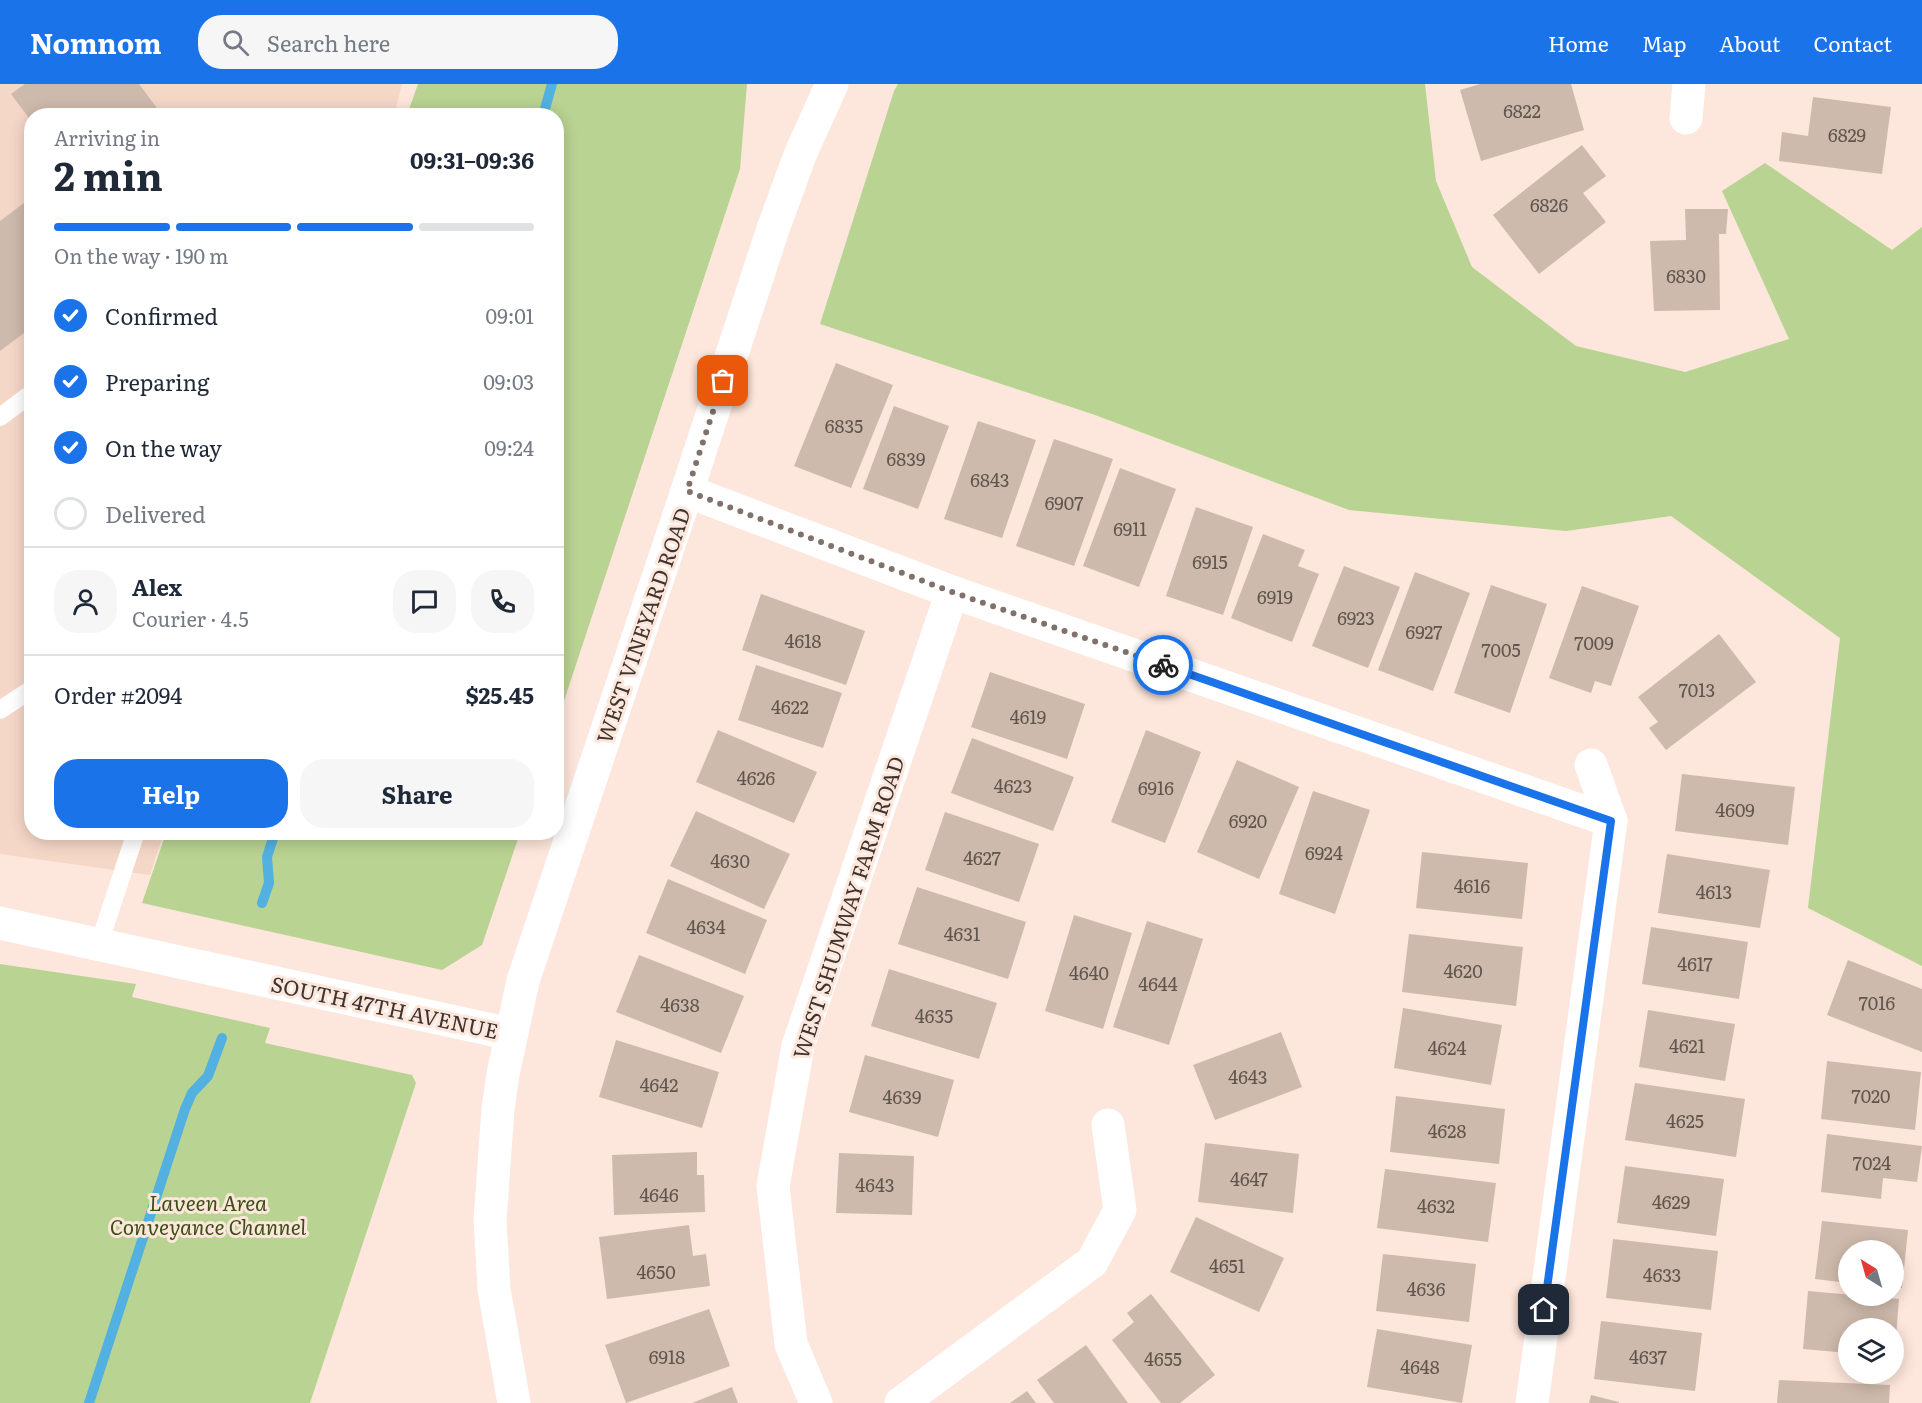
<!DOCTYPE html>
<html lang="en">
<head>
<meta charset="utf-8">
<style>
  body { margin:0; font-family:Literata,serif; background:#f6f6f7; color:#1f2937; height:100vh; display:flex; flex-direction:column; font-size:22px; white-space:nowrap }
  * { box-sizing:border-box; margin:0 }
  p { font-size:20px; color:#747a83 }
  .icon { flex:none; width:33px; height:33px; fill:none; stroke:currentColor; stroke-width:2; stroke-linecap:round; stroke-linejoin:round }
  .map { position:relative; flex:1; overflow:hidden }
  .details { position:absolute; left:24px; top:24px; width:540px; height:732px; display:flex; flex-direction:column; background:#fff; border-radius:24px; box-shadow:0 3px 15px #0003 }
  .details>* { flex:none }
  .needle { width:39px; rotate:323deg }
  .buttons { position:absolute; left:1838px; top:1156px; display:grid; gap:12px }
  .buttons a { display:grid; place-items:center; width:66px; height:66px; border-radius:50%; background:#fff; box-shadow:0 3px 15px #0003; font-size:30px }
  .pin { position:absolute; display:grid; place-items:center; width:51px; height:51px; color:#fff; margin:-26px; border-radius:12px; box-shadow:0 3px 9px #0006 }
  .courier { position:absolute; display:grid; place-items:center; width:60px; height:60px; margin:-30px; border:4px solid #1a73e8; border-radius:50%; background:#fff; color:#222; box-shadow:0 2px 8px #0007 }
  .overview em { font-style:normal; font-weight:700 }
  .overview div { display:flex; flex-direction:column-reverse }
  .overview { display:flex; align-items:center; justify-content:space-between; height:102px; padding:0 30px }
  h1 { font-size:39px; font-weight:700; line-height:45px }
  .bar { display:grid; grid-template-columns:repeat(4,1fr); gap:9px 6px; align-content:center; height:72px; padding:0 30px }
  .bar i { height:8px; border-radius:4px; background:#e0e1e3 }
  .bar .selected { background:#1a73e8 }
  .bar p { grid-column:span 4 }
  .line { display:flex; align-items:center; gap:15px; padding:0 30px; border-top:2px solid #e0e1e3 }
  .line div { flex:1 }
  .round { display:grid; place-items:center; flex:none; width:63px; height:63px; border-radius:24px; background:#f6f6f7 }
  ol { padding:0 30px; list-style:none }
  li { display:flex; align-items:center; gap:18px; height:66px }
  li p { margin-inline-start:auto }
  li .icon { padding:6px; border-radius:50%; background:#1a73e8; color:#fff; stroke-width:4 }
  li:last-child { color:#747a83 }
  li i { width:33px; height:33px; border:3px solid #e0e1e3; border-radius:50% }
  .button { display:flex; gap:12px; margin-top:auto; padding:12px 30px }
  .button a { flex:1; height:69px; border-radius:24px; background:#1a73e8; color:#fff; font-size:24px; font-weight:700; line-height:69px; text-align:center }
  .button a+a { background:#f6f6f7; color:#1f2937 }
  header { display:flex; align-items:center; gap:36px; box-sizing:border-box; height:84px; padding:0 30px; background:#1a73e8; color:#fff }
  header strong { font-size:28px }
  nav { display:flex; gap:33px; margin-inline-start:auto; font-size:21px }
  .search { width:420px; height:54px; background:#f6f6f7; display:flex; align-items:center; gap:15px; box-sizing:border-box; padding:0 21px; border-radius:24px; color:#747a83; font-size:22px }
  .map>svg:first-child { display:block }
</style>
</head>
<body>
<header>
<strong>Nomnom</strong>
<div class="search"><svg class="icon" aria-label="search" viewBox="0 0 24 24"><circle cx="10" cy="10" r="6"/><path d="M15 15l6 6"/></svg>Search here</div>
<nav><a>Home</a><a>Map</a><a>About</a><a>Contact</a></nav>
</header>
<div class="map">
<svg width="1922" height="1319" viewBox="0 0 1922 1319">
  <rect width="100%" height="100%" fill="#fde6db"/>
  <polygon fill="#f5d7c8" points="0,0 402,0 394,31 32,32 32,748 164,749 150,791 0,770"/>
  <g fill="#b9d392">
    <polygon points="418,0 747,0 740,85 557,638 556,32 407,31"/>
    <polygon points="898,0 1425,0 1436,97 1472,183 1576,262 1685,288 1789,255 1722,107 1765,79 1892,166 1922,143 1922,882 1808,824 1840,554 1671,432 1566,447 1349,426 1095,331 820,240 894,7"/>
    <polygon points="166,749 166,748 520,749 482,861 442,886 142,819"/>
    <polygon points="0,880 136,900 132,913 270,944 265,959 412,991 416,999 310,1319 0,1319"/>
  </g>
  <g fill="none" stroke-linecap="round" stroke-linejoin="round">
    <g stroke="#52b1e0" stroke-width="10">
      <polyline points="543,32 552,0"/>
      <polyline points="262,819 269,799 267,773 275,748"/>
      <polyline points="89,1319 185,1025 192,1009 208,992 222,954"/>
    </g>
  </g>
  <g fill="#cebaac">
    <polygon points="25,0 139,0 163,32 32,32 32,38 11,10"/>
    <polygon points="1480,0 1571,0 1584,46 1481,77 1460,6"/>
    <polygon points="1813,13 1891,23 1882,90 1779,77 1782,48 1808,52"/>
    <polygon points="1582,61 1606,92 1583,109 1606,138 1539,190 1493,131"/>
    <polygon points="32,113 32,243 0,267 0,137"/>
    <polygon points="1685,125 1728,125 1726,150 1719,150 1720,226 1654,227 1650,157 1686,156"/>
    <polygon points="836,279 893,301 851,404 794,382"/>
    <polygon points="894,322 949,342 918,425 863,405"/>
    <polygon points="978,337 1036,356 1002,454 944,435"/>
    <polygon points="1054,355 1113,375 1074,482 1016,462"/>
    <polygon points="1120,384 1176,405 1139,503 1083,482"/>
    <polygon points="1196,423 1253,443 1223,531 1166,512"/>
    <polygon points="1263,450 1305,466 1298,482 1319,490 1292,558 1231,534"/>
    <polygon points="1344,482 1400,503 1368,584 1312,562"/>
    <polygon points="1415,488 1470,509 1433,607 1378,586"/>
    <polygon points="1491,501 1547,520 1510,629 1454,609"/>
    <polygon points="1582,502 1639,522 1611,602 1595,597 1591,609 1549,594"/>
    <polygon points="761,510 865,547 846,601 742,566"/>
    <polygon points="1719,550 1756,598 1666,666 1649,644 1658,638 1638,613"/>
    <polygon points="756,581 842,609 823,664 738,636"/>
    <polygon points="990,588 1085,620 1067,675 971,643"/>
    <polygon points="718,646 817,688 794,739 696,698"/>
    <polygon points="1146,646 1201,668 1165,759 1111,738"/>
    <polygon points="972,654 1074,693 1053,747 951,709"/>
    <polygon points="1237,676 1299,703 1259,795 1197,768"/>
    <polygon points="1682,690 1795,703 1788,761 1675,747"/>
    <polygon points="1313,707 1370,726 1335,830 1279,810"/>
    <polygon points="696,727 790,770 764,825 670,782"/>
    <polygon points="945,728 1039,760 1019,818 925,786"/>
    <polygon points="1422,768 1528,779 1522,835 1416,824"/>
    <polygon points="1667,770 1770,786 1760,844 1658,829"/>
    <polygon points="668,795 767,836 745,890 646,849"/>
    <polygon points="917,803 1026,838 1008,895 898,860"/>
    <polygon points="1074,831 1132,849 1103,945 1045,927"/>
    <polygon points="1147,837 1203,855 1169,961 1113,943"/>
    <polygon points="1651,843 1748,858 1739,915 1642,900"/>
    <polygon points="1409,850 1523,863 1516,922 1402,908"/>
    <polygon points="639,871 744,912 721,969 616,928"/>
    <polygon points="1848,876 1922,905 1922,968 1827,931"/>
    <polygon points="889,885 997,919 979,975 871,942"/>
    <polygon points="1403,924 1502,941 1491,1001 1394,984"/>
    <polygon points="1648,926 1735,940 1725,997 1639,983"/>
    <polygon points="1281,948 1302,1003 1215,1036 1193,981"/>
    <polygon points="616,956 719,988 702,1044 599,1013"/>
    <polygon points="865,971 954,996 938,1053 849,1028"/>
    <polygon points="1827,977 1921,988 1915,1046 1821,1035"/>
    <polygon points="1635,999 1745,1015 1736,1073 1625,1056"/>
    <polygon points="1396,1012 1505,1025 1499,1080 1390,1068"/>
    <polygon points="1827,1050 1922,1062 1917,1098 1883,1094 1881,1115 1821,1108"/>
    <polygon points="1205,1059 1299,1070 1293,1129 1198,1118"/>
    <polygon points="697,1068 697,1091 704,1091 705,1128 614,1131 612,1071"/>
    <polygon points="839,1069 914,1072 912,1131 836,1129"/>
    <polygon points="1625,1082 1724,1095 1716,1152 1617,1139"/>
    <polygon points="1385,1085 1496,1099 1488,1158 1377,1144"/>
    <polygon points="1196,1133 1284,1174 1259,1228 1170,1188"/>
    <polygon points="1822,1137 1908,1146 1902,1204 1893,1203 1893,1167 1848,1167 1848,1199 1815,1195"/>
    <polygon points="689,1141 693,1172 706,1170 710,1202 607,1215 599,1153"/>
    <polygon points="1613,1155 1718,1167 1711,1226 1606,1214"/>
    <polygon points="1383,1170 1476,1180 1469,1238 1376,1227"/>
    <polygon points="1808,1207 1899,1215 1895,1266 1893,1266 1893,1245 1848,1245 1848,1269 1803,1265"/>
    <polygon points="1151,1210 1215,1291 1180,1319 1161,1319 1112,1256 1134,1238 1127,1229"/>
    <polygon points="709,1225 730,1282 626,1319 605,1261"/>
    <polygon points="1601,1237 1702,1249 1695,1307 1594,1295"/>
    <polygon points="1377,1245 1472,1261 1462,1319 1367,1303"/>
    <polygon points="1086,1261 1128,1319 1054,1319 1037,1296"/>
    <polygon points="1779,1296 1890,1301 1889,1319 1777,1319"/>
    <polygon points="732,1303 738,1319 692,1319"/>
    <polygon points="1027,1307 1036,1319 1010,1319"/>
    <polygon points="1591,1311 1619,1318 1619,1319 1589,1319"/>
  </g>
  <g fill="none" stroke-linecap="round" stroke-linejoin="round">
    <g stroke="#fff" stroke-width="18">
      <polyline points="0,333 32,309"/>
      <polyline points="0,626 32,605"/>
      <polyline points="99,860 136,748"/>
    </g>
    <g stroke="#fff" stroke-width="33">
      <polyline points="1686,34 1689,0"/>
      <polyline points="687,407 952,508 1611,737"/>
      <polyline points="816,1319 791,1260 773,1102 798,962 952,508"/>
      <polyline points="901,1319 1092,1178 1120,1126 1108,1041"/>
      <polyline points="1532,1319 1611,737 1591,681"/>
    </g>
    <g stroke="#fff" stroke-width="33">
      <polyline points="0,839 511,950"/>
      <polyline points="514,1319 494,1205 490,1137 498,1025 503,990 523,897 687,407 773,145 800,71 832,0"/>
    </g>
  </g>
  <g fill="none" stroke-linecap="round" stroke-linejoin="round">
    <polyline stroke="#80726b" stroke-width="6" stroke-dasharray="0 10.8" points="723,297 687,407 952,508 1163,581"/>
    <polyline stroke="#1a73e8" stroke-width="8" points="1163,581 1611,737 1544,1226"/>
  </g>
  <g text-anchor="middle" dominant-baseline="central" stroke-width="6" stroke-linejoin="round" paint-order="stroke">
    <g font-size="18" fill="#61564e">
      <text x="1522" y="26">6822</text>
      <text x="1847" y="50">6829</text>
      <text x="1549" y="120">6826</text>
      <text x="1686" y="191">6830</text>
      <text x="844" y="341">6835</text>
      <text x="906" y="374">6839</text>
      <text x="990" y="395">6843</text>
      <text x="1064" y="418">6907</text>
      <text x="1130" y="444">6911</text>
      <text x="1210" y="477">6915</text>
      <text x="1275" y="512">6919</text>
      <text x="1356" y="533">6923</text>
      <text x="1424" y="547">6927</text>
      <text x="803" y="556">4618</text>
      <text x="1594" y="558">7009</text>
      <text x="1501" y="565">7005</text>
      <text x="1697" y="605">7013</text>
      <text x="790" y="622">4622</text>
      <text x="1028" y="632">4619</text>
      <text x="756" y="693">4626</text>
      <text x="1013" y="701">4623</text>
      <text x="1156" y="703">6916</text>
      <text x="1735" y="725">4609</text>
      <text x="1248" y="736">6920</text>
      <text x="1324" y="768">6924</text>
      <text x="982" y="773">4627</text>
      <text x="730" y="776">4630</text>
      <text x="1472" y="801">4616</text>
      <text x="1714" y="807">4613</text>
      <text x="706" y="842">4634</text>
      <text x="962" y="849">4631</text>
      <text x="1695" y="879">4617</text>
      <text x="1463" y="886">4620</text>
      <text x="1089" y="888">4640</text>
      <text x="1158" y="899">4644</text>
      <text x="1877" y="918">7016</text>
      <text x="680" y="920">4638</text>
      <text x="934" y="931">4635</text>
      <text x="1687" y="961">4621</text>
      <text x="1447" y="963">4624</text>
      <text x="1248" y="992">4643</text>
      <text x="659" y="1000">4642</text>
      <text x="1871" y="1011">7020</text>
      <text x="902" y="1012">4639</text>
      <text x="1685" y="1036">4625</text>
      <text x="1447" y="1046">4628</text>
      <text x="1872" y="1078">7024</text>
      <text x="1249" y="1094">4647</text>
      <text x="875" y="1100">4643</text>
      <text x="659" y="1110">4646</text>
      <text x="1671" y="1117">4629</text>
      <text x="1436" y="1121">4632</text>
      <text x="1227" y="1181">4651</text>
      <text x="656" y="1187">4650</text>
      <text x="1662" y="1190">4633</text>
      <text x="1426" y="1204">4636</text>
      <text x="667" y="1272">6918</text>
      <text x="1648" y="1272">4637</text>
      <text x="1163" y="1274">4655</text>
      <text x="1420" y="1282">4648</text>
    </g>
    <g font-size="21" fill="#3d342f" stroke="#fde6db">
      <text transform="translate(642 541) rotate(-71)">WEST VINEYARD ROAD</text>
      <text transform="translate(847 823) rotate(-72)">WEST SHUMWAY FARM ROAD</text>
      <text transform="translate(385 922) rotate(12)">SOUTH 47TH AVENUE</text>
    </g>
    <g font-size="21" font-style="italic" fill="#3b4f15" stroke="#fde6db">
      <text x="208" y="1117">Laveen Area<tspan x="208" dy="24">Conveyance Channel</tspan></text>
    </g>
  </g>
</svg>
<div class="buttons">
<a><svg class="needle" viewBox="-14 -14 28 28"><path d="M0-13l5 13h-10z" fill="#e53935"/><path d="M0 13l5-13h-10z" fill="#747a83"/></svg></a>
<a><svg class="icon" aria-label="layers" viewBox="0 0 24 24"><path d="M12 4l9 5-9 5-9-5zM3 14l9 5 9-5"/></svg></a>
</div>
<div class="pin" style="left:723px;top:297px;background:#ea580c"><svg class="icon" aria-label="bag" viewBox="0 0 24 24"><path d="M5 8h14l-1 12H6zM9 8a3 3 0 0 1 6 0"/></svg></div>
<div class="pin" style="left:1544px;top:1226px;background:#1f2937"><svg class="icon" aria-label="home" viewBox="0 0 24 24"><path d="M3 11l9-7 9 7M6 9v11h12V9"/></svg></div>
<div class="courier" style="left:1163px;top:581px"><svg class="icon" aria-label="bike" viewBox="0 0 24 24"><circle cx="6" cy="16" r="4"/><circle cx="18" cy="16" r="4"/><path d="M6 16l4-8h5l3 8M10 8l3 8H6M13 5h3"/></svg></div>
<section class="details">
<div class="overview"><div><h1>2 min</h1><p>Arriving in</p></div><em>09:31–09:36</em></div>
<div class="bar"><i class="selected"></i><i class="selected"></i><i class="selected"></i><i></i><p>On the way · 190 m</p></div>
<ol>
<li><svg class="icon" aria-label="check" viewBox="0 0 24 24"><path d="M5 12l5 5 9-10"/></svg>Confirmed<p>09:01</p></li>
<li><svg class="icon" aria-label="check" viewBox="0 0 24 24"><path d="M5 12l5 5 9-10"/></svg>Preparing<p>09:03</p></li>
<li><svg class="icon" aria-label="check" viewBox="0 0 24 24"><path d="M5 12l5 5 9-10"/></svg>On the way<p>09:24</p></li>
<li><i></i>Delivered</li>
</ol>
<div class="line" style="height:108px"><a class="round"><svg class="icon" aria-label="person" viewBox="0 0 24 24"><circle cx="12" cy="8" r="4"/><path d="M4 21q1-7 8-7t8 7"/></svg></a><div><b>Alex</b><p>Courier · 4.5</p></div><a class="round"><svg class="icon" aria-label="chat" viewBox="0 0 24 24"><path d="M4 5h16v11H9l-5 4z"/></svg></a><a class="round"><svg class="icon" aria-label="phone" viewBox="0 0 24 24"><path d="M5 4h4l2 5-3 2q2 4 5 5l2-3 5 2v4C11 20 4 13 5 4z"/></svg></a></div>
<div class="line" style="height:78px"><div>Order #2094</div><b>$25.45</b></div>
<div class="button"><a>Help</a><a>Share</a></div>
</section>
</div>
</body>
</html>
